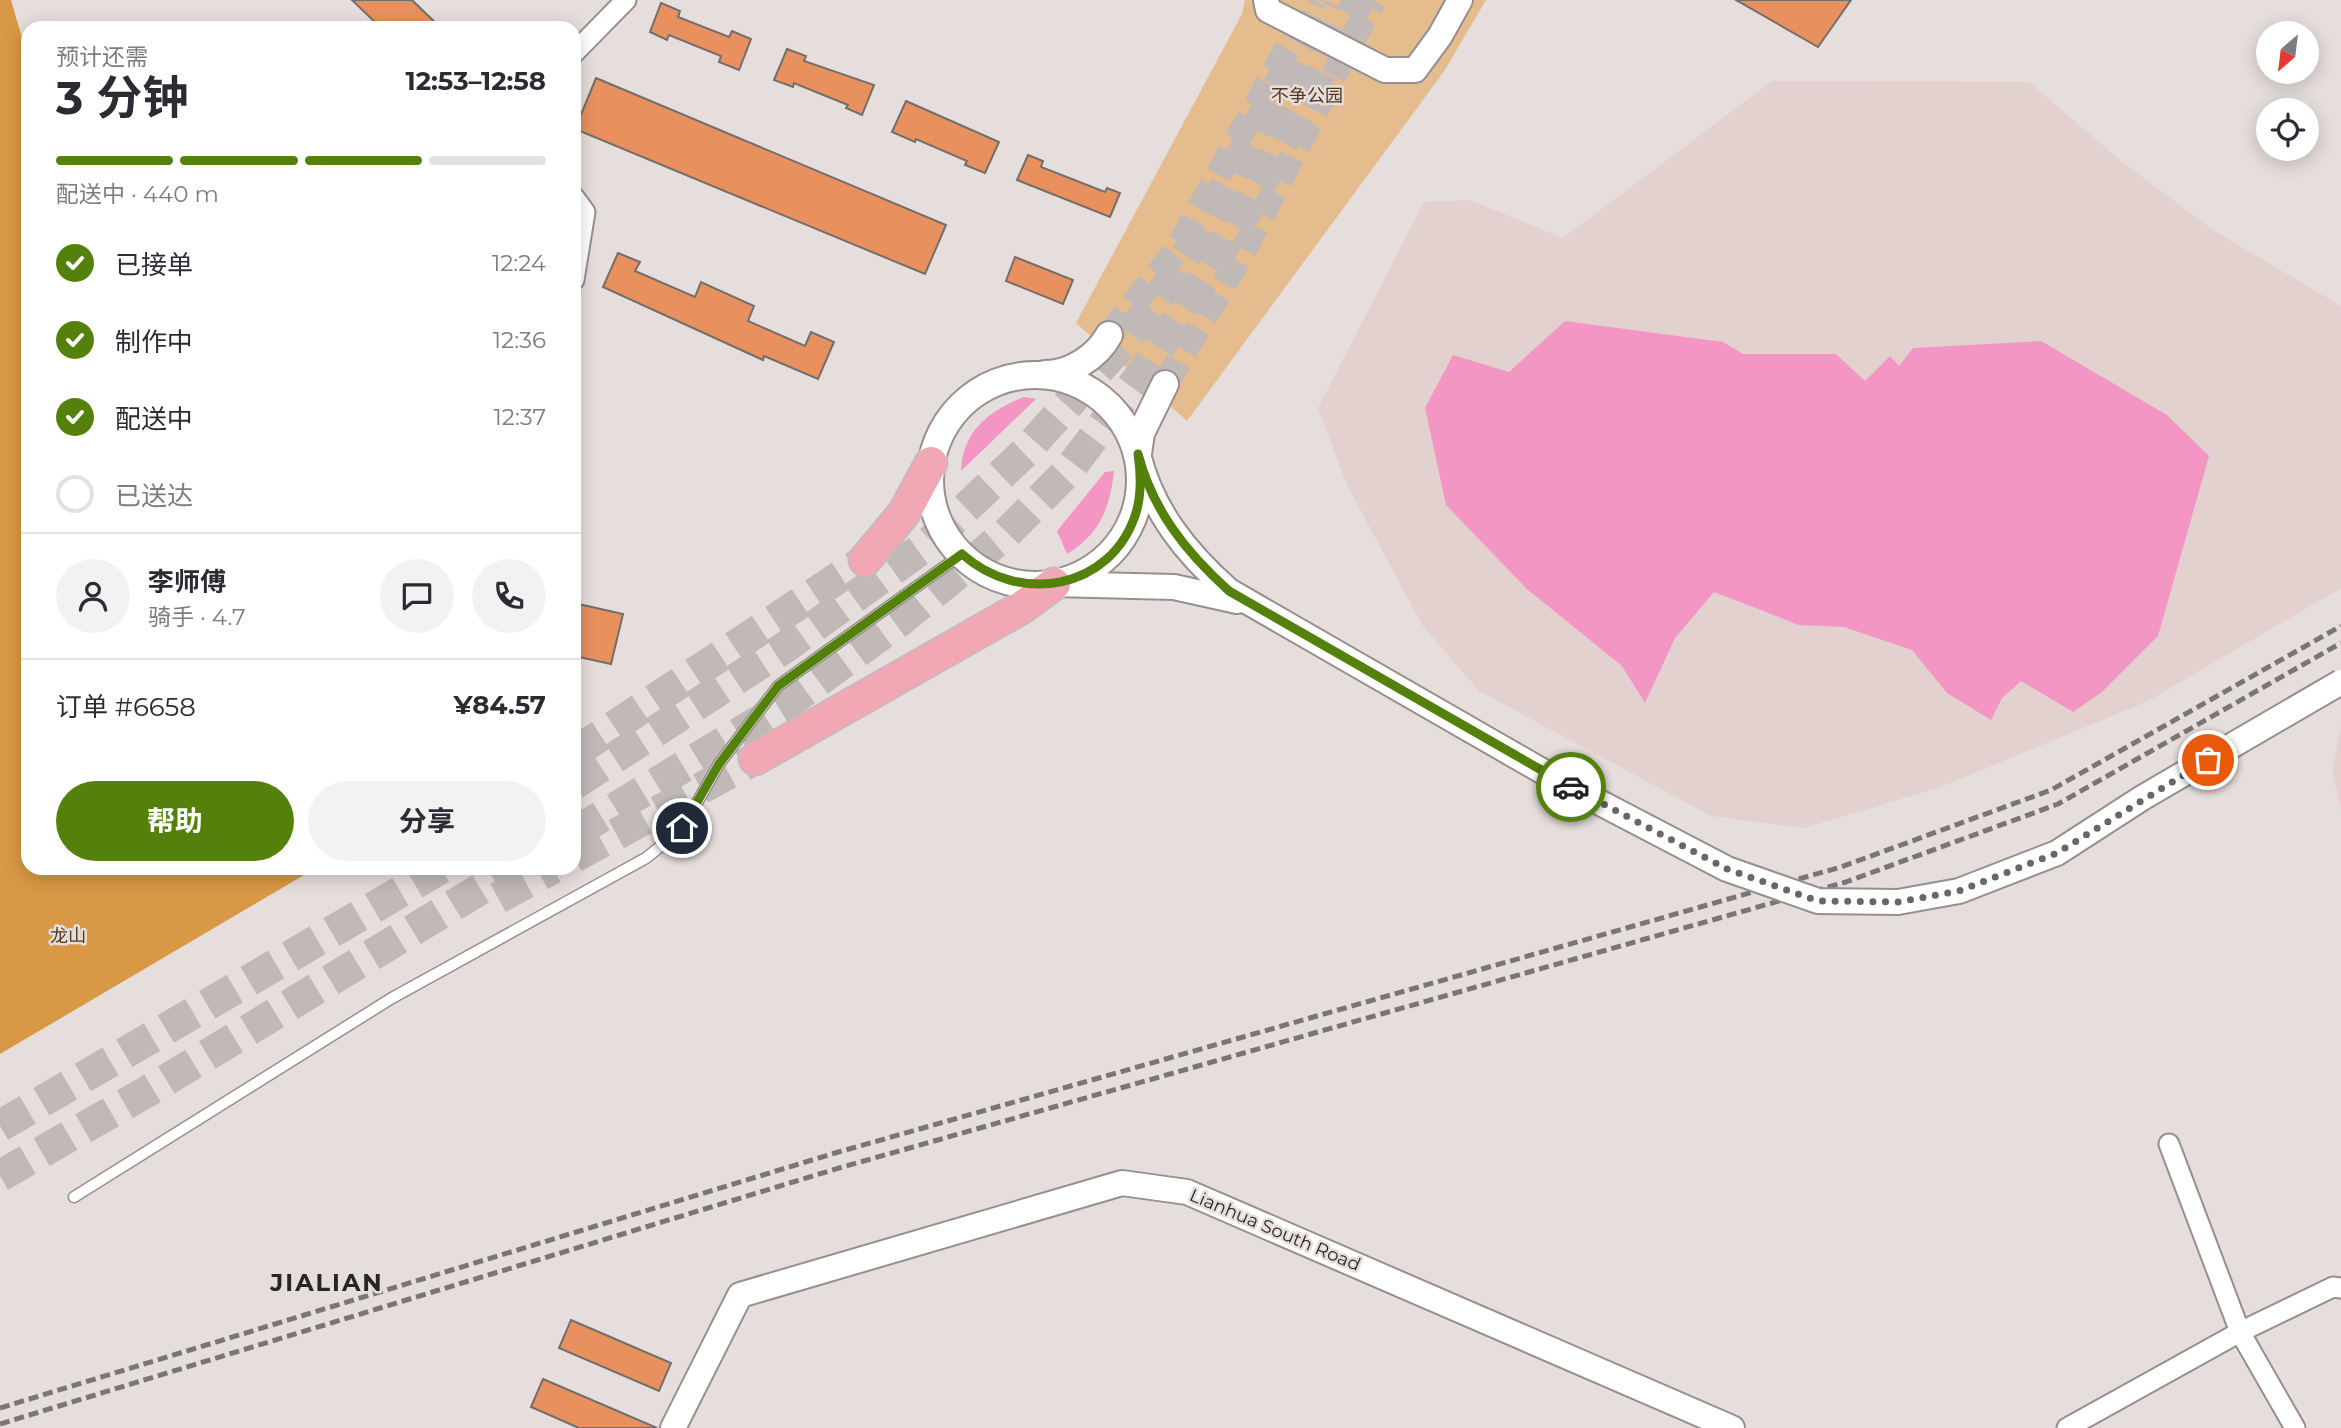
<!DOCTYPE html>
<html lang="zh">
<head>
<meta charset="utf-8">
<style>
  body { margin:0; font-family:Montserrat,"Noto Sans SC",sans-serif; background:#f2f2f3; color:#2b2b33; height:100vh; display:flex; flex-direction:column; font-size:26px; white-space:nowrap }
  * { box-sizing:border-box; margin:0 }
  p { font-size:23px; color:#7c7c81 }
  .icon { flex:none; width:38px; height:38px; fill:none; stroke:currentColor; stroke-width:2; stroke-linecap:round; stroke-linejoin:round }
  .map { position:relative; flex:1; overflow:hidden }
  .details { position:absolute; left:21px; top:21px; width:560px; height:854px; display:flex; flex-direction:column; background:#fff; border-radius:21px; box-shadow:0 4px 18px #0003 }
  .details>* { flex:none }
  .needle { width:46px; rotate:208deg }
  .fabs { position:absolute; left:2256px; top:21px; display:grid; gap:14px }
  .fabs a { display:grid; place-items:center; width:63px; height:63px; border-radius:50%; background:#fff; box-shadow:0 4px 18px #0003; font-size:35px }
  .pin { position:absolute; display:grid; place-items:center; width:60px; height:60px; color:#fff; margin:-30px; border:4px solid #fff; border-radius:50%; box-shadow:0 2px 7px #0007 }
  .courier { position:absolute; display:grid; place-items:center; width:70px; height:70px; margin:-35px; border:5px solid #53810c; border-radius:50%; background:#fff; color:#222; box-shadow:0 2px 9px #0007 }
  .headline em { font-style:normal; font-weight:700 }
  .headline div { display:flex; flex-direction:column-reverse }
  .headline { display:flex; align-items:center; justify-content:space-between; height:119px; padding:0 35px }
  h1 { font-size:46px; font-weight:700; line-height:52px }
  .bar { display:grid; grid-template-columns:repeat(4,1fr); gap:10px 7px; align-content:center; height:84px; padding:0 35px }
  .bar i { height:9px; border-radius:5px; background:#e1e1e2 }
  .bar .active { background:#53810c }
  .bar p { grid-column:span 4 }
  .line { display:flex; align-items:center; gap:18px; padding:0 35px; border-top:2px solid #e1e1e2 }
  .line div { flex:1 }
  .round { display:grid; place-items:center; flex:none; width:74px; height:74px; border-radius:37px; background:#f2f2f3 }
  ol { padding:0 35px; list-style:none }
  li { display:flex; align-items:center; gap:21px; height:77px }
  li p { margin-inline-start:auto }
  li .icon { padding:7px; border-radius:50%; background:#53810c; color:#fff; stroke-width:4 }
  li:last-child { color:#7c7c81 }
  li i { width:38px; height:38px; border:4px solid #e1e1e2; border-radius:50% }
  .primary-button { display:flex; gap:14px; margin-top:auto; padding:14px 35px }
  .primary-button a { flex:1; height:80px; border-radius:42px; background:#53810c; color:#fff; font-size:28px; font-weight:700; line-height:80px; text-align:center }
  .primary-button a+a { background:#f2f2f3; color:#2b2b33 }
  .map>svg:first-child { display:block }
</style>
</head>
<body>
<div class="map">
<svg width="2341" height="1428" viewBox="0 0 2341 1428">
  <rect width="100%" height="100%" fill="#e6dedd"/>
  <g fill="#e2d1cf">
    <polygon points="1772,81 2029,82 2121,161 2213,230 2341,306 2341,588 2148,701 1941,787 1804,828 1711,816 1479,691 1422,625 1346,483 1318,408 1424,202 1470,200 1563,238"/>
    <polygon points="2341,726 2341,810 2332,770"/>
  </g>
  <polygon fill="#e4bc8e" points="1245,0 1486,0 1445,70 1187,421 1076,323 1242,14"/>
  <polygon fill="#d99845" points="0,0 11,0 28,58 28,868 316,868 0,1054"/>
  <g fill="#f496c3">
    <polygon points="1565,321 1723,342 1743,354 1836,354 1865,381 1890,356 1899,366 1913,348 2041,341 2167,415 2209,456 2158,636 2102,692 2073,712 2021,681 2002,698 1991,720 1947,693 1912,650 1844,627 1799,625 1714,592 1675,638 1645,703 1622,666 1527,589 1446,505 1425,408 1453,355 1509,372"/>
    <path d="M1024,397L1036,399L961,471C962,431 990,410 1024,397Z"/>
    <path d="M1114,471C1110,508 1100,534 1067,554L1057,531L1105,472Z"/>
  </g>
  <g fill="#e8915e" stroke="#746e6b" stroke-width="2">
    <polygon points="352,0 412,0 441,28 381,28"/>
    <polygon points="1736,0 1851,0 1818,47"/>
    <polygon points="661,3 680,11 678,17 729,37 732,31 751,39 739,70 719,62 721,56 669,35 667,40 650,32"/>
    <polygon points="787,49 806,56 804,61 874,85 862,115 846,108 848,105 794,83 793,87 774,80"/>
    <polygon points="596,78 946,225 925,274 575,129"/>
    <polygon points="906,101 999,142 985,173 965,165 967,161 916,139 915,142 892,132"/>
    <polygon points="1028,155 1043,161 1041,167 1105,192 1107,188 1120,193 1110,217 1017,180"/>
    <polygon points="618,253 640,262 635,271 695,297 701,282 754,306 748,321 805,346 811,332 834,342 818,379 764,356 763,360 603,287"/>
    <polygon points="1015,257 1073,280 1063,304 1006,281"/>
    <polygon points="574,603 623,614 611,664 574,656"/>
    <polygon points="571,1320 671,1363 659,1391 559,1348"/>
    <polygon points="543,1379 657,1428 579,1428 531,1407"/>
  </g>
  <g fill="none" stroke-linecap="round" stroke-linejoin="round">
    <g stroke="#c0b9b8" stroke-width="26" stroke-dasharray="26 13" stroke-linecap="butt">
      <polyline points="1109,335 1177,250 1314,0"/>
      <polyline points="1165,384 1240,257 1373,0"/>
    </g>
    <g stroke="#c0b9b8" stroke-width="32" stroke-dasharray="32 16" stroke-linecap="butt">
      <polyline points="574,753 865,560"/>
      <polyline points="574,784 787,646 928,544 1024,453 1122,344 1169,283 1205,225 1325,0"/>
      <polyline points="574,833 784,706 901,620 1007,533 1068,471 1144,371 1250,204 1359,0"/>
      <polyline points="574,857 755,759"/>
      <polyline points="498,898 553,868"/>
      <polyline points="0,1126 441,868"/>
      <polyline points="0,1176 148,1091 515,868"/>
    </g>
    <g stroke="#978f8e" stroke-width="13">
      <polyline id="service" points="74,1197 392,998 646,858 682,829 719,764 778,686 962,554"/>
    </g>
    <g stroke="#978f8e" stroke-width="23">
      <g id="minor">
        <polyline points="574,53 626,0"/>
        <polyline points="574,197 585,212 574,280"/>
        <polyline points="2169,1144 2240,1332 2295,1428"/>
        <polyline points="2067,1428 2240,1332 2333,1287 2341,1288"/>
      </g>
    </g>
    <g stroke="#978f8e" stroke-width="28">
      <g id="tertiary">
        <polyline points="1266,0 1268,10 1385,70 1415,70 1440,36 1460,0"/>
        <path d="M1138,454C1152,511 1186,553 1229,591L1568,786"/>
        <polyline points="1054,584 1174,587 1237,601"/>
        <polyline points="673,1428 740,1295 1122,1183 1187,1192 1732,1428"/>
      </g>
    </g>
    <g stroke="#978f8e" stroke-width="30">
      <g id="secondary">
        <path d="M1045,374C1070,374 1097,357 1109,335"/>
        <circle cx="1035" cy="480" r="105"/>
        <polyline points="1138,454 1141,433 1165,384"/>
      </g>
    </g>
    <g stroke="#bebebe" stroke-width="35">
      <g id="trunk">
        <polyline points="865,560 904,513 931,463"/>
        <polyline points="755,759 1021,608 1054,584"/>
      </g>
    </g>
    <use href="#service" stroke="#fff" stroke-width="10"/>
    <use href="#minor" stroke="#fff" stroke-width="19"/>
    <use href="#tertiary" stroke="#fff" stroke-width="24"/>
    <use href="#secondary" stroke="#fff" stroke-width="26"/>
    <use href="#trunk" stroke="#f2a8b4" stroke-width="32"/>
    <g stroke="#7b7676" stroke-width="5" stroke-dasharray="10 5" stroke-linecap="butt">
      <polyline points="0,1408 835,1153 1841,867 2051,790 2341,626"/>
      <polyline points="0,1424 839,1168 1846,882 2058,804 2341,643"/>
    </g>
    <g stroke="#978f8e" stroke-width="28" stroke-linecap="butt">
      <polyline id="tertiary-bridge" points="1568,786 1727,869 1818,901 1898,902 1959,891 2057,853 2142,798 2341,682"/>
    </g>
    <use href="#tertiary-bridge" stroke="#fff" stroke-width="24"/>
  </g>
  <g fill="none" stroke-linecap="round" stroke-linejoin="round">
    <polyline stroke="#6a6665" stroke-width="7" stroke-dasharray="0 12.6" points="1571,787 1727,869 1818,901 1898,902 1959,891 2057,853 2208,760"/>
    <path stroke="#53810c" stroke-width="9" d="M682,828L719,764L778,686L962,554C1019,605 1111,591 1136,513C1142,493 1141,474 1138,454C1153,511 1186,552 1229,591L1571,787"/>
  </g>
  <g text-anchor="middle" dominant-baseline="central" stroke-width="5" stroke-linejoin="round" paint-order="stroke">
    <g font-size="18" fill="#533815" stroke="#e6dedd">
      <text x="1307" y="96">不争公园</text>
      <text x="68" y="936">龙山</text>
    </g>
    <g font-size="18" fill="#282525" stroke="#e6dedd">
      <text transform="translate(1275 1230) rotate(23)">Lianhua South Road</text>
    </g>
    <g font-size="24" font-weight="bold" letter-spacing="2" fill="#282525" stroke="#e6dedd">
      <text x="327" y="1282">JIALIAN</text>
    </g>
  </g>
</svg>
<div class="fabs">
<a><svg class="needle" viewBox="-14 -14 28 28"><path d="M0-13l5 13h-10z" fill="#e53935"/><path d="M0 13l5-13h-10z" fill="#7c7c81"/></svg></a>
<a><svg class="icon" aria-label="locate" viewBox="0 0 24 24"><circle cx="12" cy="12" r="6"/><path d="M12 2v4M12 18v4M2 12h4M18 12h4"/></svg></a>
</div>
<div class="pin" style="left:2208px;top:760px;background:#ea580c"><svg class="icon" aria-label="bag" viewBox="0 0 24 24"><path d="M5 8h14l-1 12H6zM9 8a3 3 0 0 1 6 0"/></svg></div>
<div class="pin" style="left:682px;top:828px;background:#1f2937"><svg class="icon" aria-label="home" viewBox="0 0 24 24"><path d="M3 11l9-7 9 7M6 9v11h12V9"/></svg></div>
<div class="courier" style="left:1571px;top:787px"><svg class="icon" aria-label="car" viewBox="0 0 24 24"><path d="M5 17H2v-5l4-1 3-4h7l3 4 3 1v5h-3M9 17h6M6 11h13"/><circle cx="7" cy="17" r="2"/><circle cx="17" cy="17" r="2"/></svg></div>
<section class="details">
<div class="headline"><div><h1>3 分钟</h1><p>预计还需</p></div><em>12:53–12:58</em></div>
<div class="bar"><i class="active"></i><i class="active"></i><i class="active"></i><i></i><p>配送中 · 440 m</p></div>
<ol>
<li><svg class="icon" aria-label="check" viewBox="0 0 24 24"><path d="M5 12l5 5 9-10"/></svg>已接单<p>12:24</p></li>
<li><svg class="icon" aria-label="check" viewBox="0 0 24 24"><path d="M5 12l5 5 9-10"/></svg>制作中<p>12:36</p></li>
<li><svg class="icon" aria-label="check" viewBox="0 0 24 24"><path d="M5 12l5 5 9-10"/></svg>配送中<p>12:37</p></li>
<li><i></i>已送达</li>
</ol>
<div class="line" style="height:126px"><a class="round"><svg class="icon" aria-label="person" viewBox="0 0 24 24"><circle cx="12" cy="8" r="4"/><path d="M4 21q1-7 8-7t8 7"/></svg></a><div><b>李师傅</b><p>骑手 · 4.7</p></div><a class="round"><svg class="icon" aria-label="chat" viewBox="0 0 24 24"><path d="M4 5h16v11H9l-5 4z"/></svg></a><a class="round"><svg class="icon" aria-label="phone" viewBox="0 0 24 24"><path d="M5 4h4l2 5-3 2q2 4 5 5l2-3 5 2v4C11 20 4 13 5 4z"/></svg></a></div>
<div class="line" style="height:91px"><div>订单 #6658</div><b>¥84.57</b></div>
<div class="primary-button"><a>帮助</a><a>分享</a></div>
</section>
</div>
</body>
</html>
